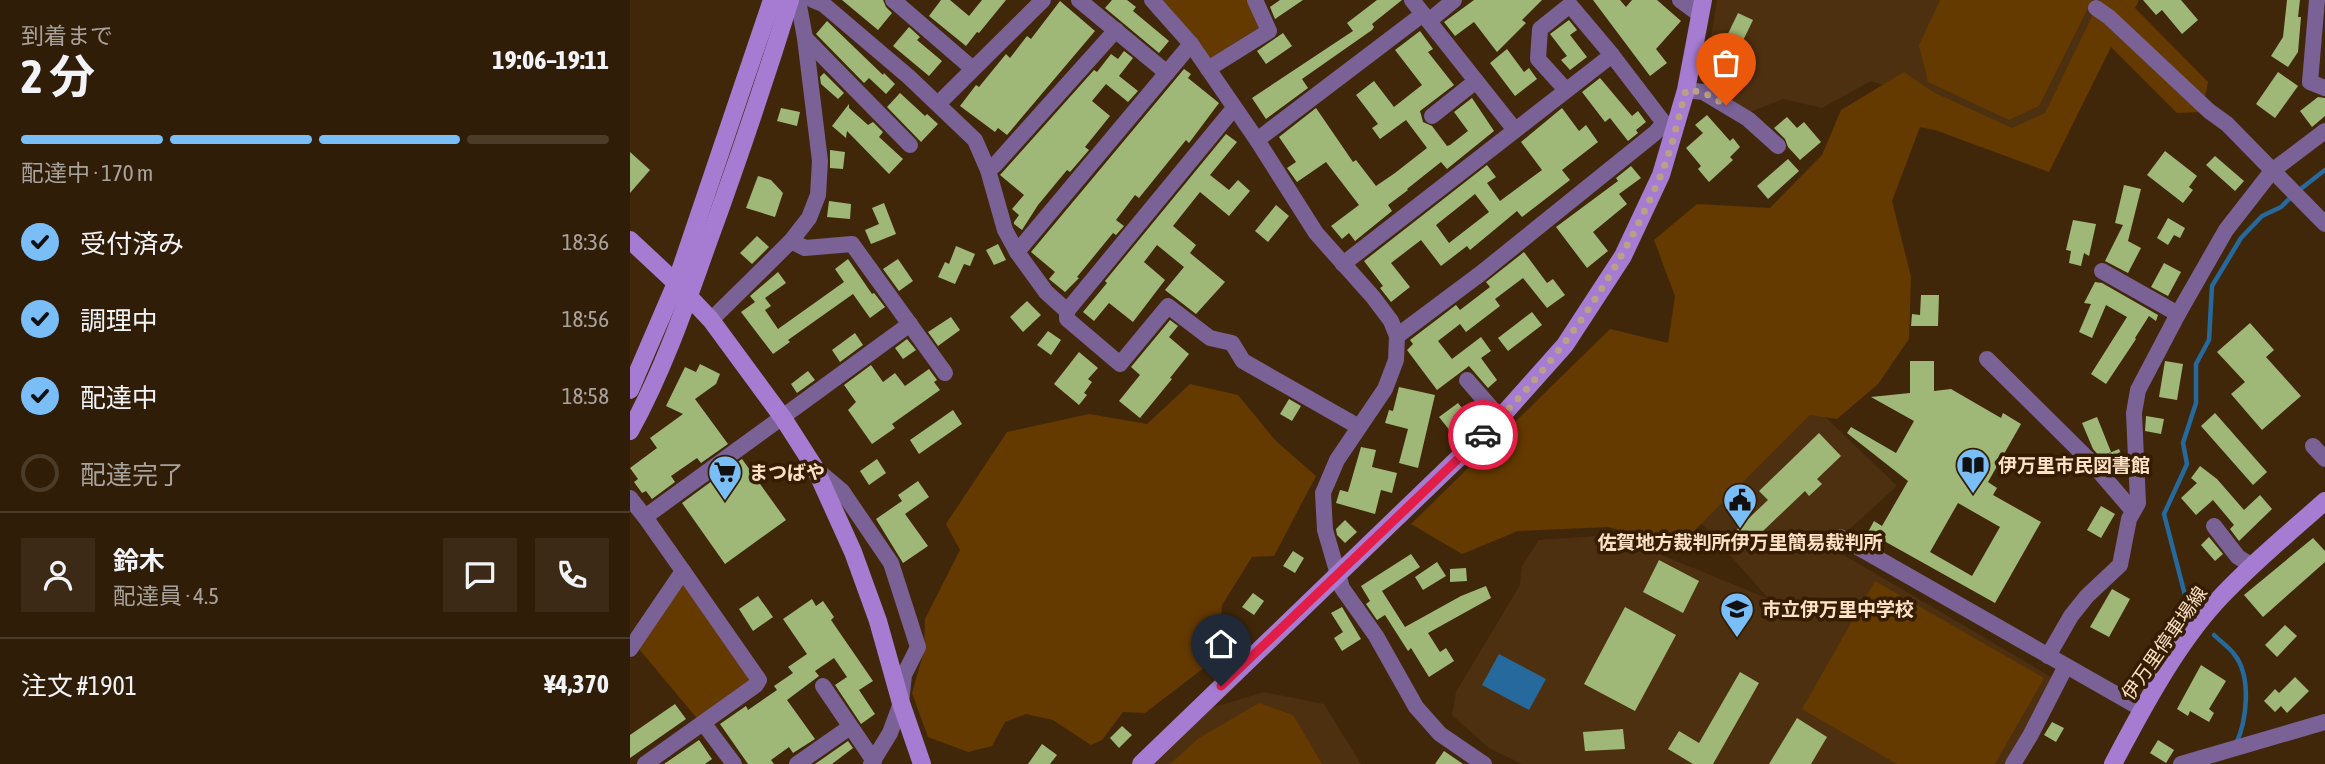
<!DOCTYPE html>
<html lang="ja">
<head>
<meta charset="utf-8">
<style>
  body { margin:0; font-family:"Asap Condensed","Noto Sans JP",sans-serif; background:#3c2a16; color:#f1f3f6; height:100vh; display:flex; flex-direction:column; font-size:26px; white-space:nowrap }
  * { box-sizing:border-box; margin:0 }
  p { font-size:23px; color:#a8a29c }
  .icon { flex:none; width:38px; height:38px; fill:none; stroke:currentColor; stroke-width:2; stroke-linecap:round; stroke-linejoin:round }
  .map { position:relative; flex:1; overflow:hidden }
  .drawer { display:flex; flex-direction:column; background:#301d08; width:630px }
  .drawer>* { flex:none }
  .pin { position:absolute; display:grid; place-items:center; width:60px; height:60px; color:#fff; margin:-72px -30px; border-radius:50% 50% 50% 0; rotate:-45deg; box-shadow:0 0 7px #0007 }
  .pin .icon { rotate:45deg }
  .courier { position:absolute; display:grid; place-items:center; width:70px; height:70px; margin:-35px; border:5px solid #e11d48; border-radius:50%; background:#fff; color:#222; box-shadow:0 2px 9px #0007 }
  .headline em { font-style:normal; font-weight:700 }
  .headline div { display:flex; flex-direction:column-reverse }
  .headline { display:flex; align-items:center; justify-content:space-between; height:119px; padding:0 21px }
  h1 { font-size:46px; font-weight:700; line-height:52px }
  .bar { display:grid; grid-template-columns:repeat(4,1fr); gap:10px 7px; align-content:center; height:84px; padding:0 21px }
  .bar i { height:9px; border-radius:5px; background:#4b3b29 }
  .bar .active { background:#7abef8 }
  .bar p { grid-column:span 4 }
  .line { display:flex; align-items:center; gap:18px; padding:0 21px; border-top:2px solid #4b3b29 }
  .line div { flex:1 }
  .round { display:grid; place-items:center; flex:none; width:74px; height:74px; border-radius:0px; background:#3c2a16 }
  ol { padding:0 21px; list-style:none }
  li { display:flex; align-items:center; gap:21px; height:77px }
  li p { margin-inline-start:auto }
  li .icon { padding:7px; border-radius:50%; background:#7abef8; color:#111; stroke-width:4 }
  li:last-child { color:#a8a29c }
  li i { width:38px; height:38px; border:4px solid #4b3b29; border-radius:50% }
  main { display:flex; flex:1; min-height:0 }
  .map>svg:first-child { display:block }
</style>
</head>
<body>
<main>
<section class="drawer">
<div class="headline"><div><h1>2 分</h1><p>到着まで</p></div><em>19:06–19:11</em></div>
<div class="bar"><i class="active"></i><i class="active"></i><i class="active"></i><i></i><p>配達中 · 170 m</p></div>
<ol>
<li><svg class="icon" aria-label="check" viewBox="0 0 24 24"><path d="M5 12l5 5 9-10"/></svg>受付済み<p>18:36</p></li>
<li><svg class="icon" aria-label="check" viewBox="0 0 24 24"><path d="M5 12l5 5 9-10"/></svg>調理中<p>18:56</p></li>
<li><svg class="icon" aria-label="check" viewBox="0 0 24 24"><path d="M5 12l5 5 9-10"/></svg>配達中<p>18:58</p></li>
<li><i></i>配達完了</li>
</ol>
<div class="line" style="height:126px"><a class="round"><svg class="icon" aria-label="person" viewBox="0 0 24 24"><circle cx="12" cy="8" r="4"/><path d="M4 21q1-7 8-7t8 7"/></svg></a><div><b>鈴木</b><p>配達員 · 4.5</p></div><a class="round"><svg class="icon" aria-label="chat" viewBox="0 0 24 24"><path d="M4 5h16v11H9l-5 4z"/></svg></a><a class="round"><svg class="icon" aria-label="phone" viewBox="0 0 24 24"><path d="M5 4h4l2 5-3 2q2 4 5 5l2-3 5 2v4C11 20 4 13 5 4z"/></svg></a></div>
<div class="line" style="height:91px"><div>注文 #1901</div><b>¥4,370</b></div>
</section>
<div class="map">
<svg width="1695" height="764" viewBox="0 0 1695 764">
  <rect width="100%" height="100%" fill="#40270a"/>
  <g fill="#4d3010">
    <polygon points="1087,0 1485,0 1424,123 1395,135 1241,81 1192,108 1153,99 1120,112 1073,85"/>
    <polygon points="1185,407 1267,486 1200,547 1423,678 1376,764 892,764 859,748 822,715 826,692 890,585 892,566 909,540 982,535 1139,599 1064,515"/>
    <polygon points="634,692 694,704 731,764 525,764 581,708"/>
  </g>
  <g fill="#653a01">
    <polygon points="531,0 621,0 631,26 580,59 539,7"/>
    <polygon points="1310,0 1462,0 1409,106 1379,120 1298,82 1289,45"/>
    <polygon points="1470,0 1509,0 1505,8 1578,82 1572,112 1547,113 1481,47 1419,172 1305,130 1290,127 1262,201 1281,277 1279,339 1248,384 1207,419 1180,415 1049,546 978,527 888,531 832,554 781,524 980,329 1038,343 1045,296 1024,240 1067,204 1140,208 1192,155 1211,110 1274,72 1303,92 1382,128 1415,113"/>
    <polygon points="560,384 608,395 646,441 686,476 644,556 622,557 592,605 588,657 515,713 493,712 472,740 461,745 423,720 396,714 375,722 362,746 338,752 298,737 282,693 294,651 295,619 330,550 316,524 377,432 459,414 517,424"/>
    <polygon points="53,581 123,681 70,722 9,649"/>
    <polygon points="1245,581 1414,678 1365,764 1267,764 1172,709"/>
    <polygon points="629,703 663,715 692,764 540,764 569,738"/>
  </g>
  <polygon fill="#25699d" points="869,654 916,679 899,710 852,685"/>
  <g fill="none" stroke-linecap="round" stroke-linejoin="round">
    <g stroke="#25699d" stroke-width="4.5">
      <polyline points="1668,191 1695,170"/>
      <polyline points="1556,599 1534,514 1557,464 1553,443 1566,403 1566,364 1579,340 1582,286 1611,238 1632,216 1651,207 1661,197"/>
      <path d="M1584,635C1590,641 1599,647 1604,654C1622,676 1617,720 1606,744"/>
    </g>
  </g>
  <g fill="#a0b877" fill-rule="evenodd">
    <polygon points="212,0 253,0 256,7 262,13 248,30"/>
    <polygon points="311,0 320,0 339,16 352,0 376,0 349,33 347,32 336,46 299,16"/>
    <polygon points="482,0 497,0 506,7 503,11 539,41 529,53 475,8"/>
    <polygon points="650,0 673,0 645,19 640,7"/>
    <polygon points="747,0 772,0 742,24 744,27 742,30 672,79 678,88 636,119 622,98 723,31 717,23"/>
    <polygon points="844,0 912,0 892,20 896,23 867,52 844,22 825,36 814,22"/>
    <polygon points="963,0 990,0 996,7 1002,0 1027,0 1051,21 1026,49 1037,63 1020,76"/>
    <polygon points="1513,0 1551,0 1568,20 1552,34 1532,10 1526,15"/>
    <polygon points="1657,0 1670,0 1668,17 1671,17 1668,52 1658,67 1641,56 1653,37"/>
    <polygon points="430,1 465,31 377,135 368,128 365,132 330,106 346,85 349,87 376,54 380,58 397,36 401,39"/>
    <polygon points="1108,13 1123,20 1092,84 1077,77"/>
    <polygon points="939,20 947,30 940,35 957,57 940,70 931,60 937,56 920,34"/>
    <polygon points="197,21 253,75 254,73 265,84 256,94 239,78 234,83 186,34"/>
    <polygon points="279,27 290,37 287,40 312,61 299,76 263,46"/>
    <polygon points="790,31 803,49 798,52 824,85 790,111 793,122 802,126 817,146 820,145 838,131 824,112 842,98 864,131 817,169 811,162 777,189 778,190 758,205 762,211 725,241 719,233 712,239 701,226 729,205 696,162 667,182 657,168 666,162 649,137 686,108 723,162 726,160 746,186 765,173 797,148 776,120 750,139 742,128 748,124 726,95 744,81 764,107 792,85 765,50"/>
    <polygon points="653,33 662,46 636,64 627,51"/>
    <polygon points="877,49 894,72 899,68 907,79 885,96 860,63"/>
    <polygon points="494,51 503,58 489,76 508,91 498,102 476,84 462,101 480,116 455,147 459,150 440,172 437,170 408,205 392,230 384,224 384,222 389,215 382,209 394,195 370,175 464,70 467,72 481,54 488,59"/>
    <polygon points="554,69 561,74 558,78 589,103 559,143 556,140 509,198 505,195 486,220 494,226 486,235 483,233 447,277 449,278 435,292 419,279 425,272 401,252"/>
    <polygon points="1648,72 1668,86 1645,118 1626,104"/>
    <polygon points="194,73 214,93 208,99 191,84 190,77"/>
    <polygon points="970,78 1002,116 1008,111 1016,122 1006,130 1008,133 998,141 980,118 975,122 952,92"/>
    <polygon points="270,93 295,116 297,114 308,124 291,142 257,107"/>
    <polygon points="1688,97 1695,98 1695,116 1682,127 1670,111"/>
    <polygon points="219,104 219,108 238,125 243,122 253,132 249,137 273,159 259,174 217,131 216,138 202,126"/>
    <polygon points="151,108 170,112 167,126 147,121"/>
    <path d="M932,108L949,131L956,125L968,142L932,170L940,180L892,217L887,211L840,250L837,246L811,266L791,240L761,263L780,287L761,302L750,288L753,286L734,261L857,165L866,177L857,183L870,201L912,170L891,142ZM845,194L859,212L819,243L806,225Z"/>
    <polygon points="1077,115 1100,141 1103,138 1110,147 1100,157 1103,160 1079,182 1068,169 1071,166 1056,148 1073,133 1065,125"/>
    <polygon points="1157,117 1167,128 1174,122 1191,142 1170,160 1158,147 1155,139 1144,128"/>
    <polygon points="596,134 607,142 580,175 599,190 608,180 620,191 599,216 570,192 543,226 566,245 560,253 595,282 566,314 535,290 554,267 527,245 514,262 535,280 503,322 479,303 464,321 453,312 477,283 475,281"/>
    <polygon points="200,150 215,152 213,169 200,168"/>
    <polygon points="1535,151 1567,176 1559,187 1563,190 1553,203 1517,175"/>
    <polygon points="0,152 20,170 0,193"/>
    <polygon points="1585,156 1614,181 1605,191 1576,165"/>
    <polygon points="1158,159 1169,171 1138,199 1127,186"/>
    <polygon points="1001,166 1011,178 989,194 997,204 963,232 978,251 957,268 926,227 988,181 986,178"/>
    <polygon points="128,176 141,180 153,193 145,217 116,208"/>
    <polygon points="1494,185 1511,189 1498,241 1511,248 1498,273 1475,261 1493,225 1485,223"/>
    <polygon points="199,201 221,204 220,219 197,217"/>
    <polygon points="254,203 266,234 241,244 235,230 249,224 242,208"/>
    <polygon points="646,205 659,216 638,242 625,231"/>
    <polygon points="1538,218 1555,228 1550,238 1544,235 1538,245 1527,238"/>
    <polygon points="1443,220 1466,224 1459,256 1454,253 1451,266 1439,263 1441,251 1436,250"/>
    <polygon points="127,236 139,247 122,264 110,253"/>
    <polygon points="368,244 376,260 364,265 356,250"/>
    <polygon points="326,246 345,254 340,266 334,264 325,284 308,277 315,262 319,264"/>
    <polygon points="894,252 917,283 923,279 935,295 917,308 893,278 865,299 870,306 836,332 830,324 808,341 822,359 851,337 861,351 851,358 867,380 858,388 839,366 807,390 777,350 783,344 780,340 826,305 830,310 860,287 856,282"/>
    <polygon points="218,259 242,294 244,293 255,307 240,318 223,294 158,340 160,342 143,354 111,312 125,302 120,296 148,272 156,283 135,298 141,306 135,310 148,329 214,282 205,269"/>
    <polygon points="268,259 283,281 269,291 253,269"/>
    <polygon points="1534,263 1551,272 1538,296 1521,287"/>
    <polygon points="1465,282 1472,283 1528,315 1526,321 1519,316 1505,338 1506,339 1476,384 1461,374 1497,317 1476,305 1462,338 1449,332 1461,304 1454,303"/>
    <polygon points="1291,295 1309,295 1308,326 1281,326 1282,314 1290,315"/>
    <polygon points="397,301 411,315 393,332 380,317"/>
    <polygon points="902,312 912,325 878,351 868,338"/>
    <polygon points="321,317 330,330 308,346 298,332"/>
    <polygon points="540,320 548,326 539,337 559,354 540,378 542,379 510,418 489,401 510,375 501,367"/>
    <polygon points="1620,323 1644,350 1636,357 1671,396 1632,430 1601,394 1615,382 1587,352"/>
    <polygon points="418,331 431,340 421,355 407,345"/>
    <polygon points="225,333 233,345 210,362 202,350"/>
    <polygon points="277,339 286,350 273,359 265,348"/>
    <polygon points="449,352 468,368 458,379 462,382 454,393 457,395 449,405 424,384"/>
    <path d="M1280,361H1304V391L1321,389L1371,418L1373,413L1391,424L1358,482L1367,488L1363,495L1411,522L1365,603L1238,532L1244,521L1252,526L1278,481L1217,433L1221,427L1266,453L1284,421L1241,397L1280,393ZM1328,503L1370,527L1342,576L1300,552Z"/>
    <polygon points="1535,361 1553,364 1547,400 1529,397"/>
    <polygon points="70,364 90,374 86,384 65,399 98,444 71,463 67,458 41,476 45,482 22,499 16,491 12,493 4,482 8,479 0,468 27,448 20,438 53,414 36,406 55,367 66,372"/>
    <polygon points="241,365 253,382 265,373 275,386 299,369 307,380 304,382 310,390 262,424 265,428 242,444 218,410 226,402 214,385"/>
    <polygon points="178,371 185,380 167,393 161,384"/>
    <polygon points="769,387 805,395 788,468 769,463 778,429 755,423 759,410 763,411"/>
    <polygon points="659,399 671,406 662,421 650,414"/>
    <polygon points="828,403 840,418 821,432 809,417"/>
    <polygon points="323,410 332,424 289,454 280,440"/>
    <polygon points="1585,413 1637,472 1623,485 1571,426"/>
    <polygon points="1516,416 1534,419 1531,434 1515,431"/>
    <polygon points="1467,417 1481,452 1470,457 1463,449 1452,423"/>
    <polygon points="1189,433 1211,456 1187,479 1192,484 1179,496 1175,491 1112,551 1099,537 1138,500 1129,491"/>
    <polygon points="731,447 746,450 742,467 767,473 762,493 751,490 745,514 706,503 710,490 718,492"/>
    <polygon points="1489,449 1495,464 1481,469 1472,456"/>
    <polygon points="112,459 156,520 95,564 52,503"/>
    <polygon points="247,459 256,473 239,485 230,471"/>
    <polygon points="1570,466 1587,479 1614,510 1630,495 1642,509 1609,541 1600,529 1604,525 1583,500 1566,515 1551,498 1567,483 1561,478"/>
    <polygon points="288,481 299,497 275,514 298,546 273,563 246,519 272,501 268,495"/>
    <polygon points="1471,506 1485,514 1471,538 1457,530"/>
    <polygon points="715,520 727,532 715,543 707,535 706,529"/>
    <polygon points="1579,537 1593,554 1585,561 1571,545"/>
    <polygon points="1683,538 1695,551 1695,562 1633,617 1614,595"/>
    <polygon points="663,551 674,558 665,573 653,566"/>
    <polygon points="781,554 790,567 752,591 775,627 831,596 856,586 861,598 798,633 810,652 816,648 824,661 799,677 781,648 778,651 755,615 747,620 736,604 740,601 731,586"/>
    <polygon points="1029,560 1069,581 1053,613 1013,592"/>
    <polygon points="807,562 816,576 793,590 785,577"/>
    <polygon points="836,568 837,581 820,582 820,569"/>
    <polygon points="1482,589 1500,599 1479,637 1460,627"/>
    <polygon points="623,593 634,601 624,615 612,607"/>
    <polygon points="128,596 143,617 123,631 109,609"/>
    <polygon points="182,599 186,606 193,601 204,617 201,620 243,681 229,690 245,714 231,724 205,685 217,677 204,658 185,671 189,676 157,700 185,739 163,753 159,747 141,760 144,764 118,764 90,724 116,706 118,710 147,690 144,686 163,673 158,667 177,654 153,619"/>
    <polygon points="712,607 731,639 712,651 704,638 713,632 701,613"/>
    <polygon points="995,607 1046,635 1005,711 954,684"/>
    <polygon points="1655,625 1667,636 1647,657 1635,645"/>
    <polygon points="1571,665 1596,681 1579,709 1584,713 1579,722 1560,711 1558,716 1547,709"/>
    <polygon points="1110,672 1129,683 1083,764 1063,764 1038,749 1049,731 1069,743"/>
    <polygon points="1665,677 1679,691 1657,713 1651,706 1645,712 1634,701 1645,689 1649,693"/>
    <polygon points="45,704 56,719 0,758 0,735"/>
    <polygon points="1167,718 1197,737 1181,764 1139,764"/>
    <polygon points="1422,722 1434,728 1426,742 1414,735"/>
    <polygon points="492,726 502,735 489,748 480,738"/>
    <polygon points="993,729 995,749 955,751 953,732"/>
    <polygon points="69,740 82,759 75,764 34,764"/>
    <polygon points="1528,740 1544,750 1536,763 1520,753"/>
    <polygon points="218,741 223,748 202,764 185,764"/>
    <polygon points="412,744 427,755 420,764 398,764"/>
    <polygon points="814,751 833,764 805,764"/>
  </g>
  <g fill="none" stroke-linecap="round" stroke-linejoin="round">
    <g stroke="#7a6196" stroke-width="16">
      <polyline points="183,0 193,4 279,77 345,140 358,170 375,230 387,252 416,292 437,311 437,319 490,364 538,306 580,338 602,343 613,361 729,427"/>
      <polyline points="263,0 343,69"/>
      <polyline points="449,0 537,73"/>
      <polyline points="522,0 561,44 627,140 686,233 743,297 761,321 767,336 766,360 755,389 707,460 693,493 695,530 712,588 746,636 786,707 810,734 854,764"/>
      <polyline points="782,0 793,14"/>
      <polyline points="1050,0 1069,14"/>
      <polyline points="1687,0 1680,82 1695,88"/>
      <polyline points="1466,8 1479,17 1579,111 1597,124 1695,224"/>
      <polyline points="799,21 824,0"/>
      <polyline points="175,38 280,145"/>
      <polyline points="578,69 639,31 625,0"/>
      <polyline points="936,90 908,59 910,29 940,5 982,55"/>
      <polyline points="1056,90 1073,92 1118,119 1148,146"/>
      <polyline points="308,104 413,0"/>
      <polyline points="802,116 846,81"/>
      <polyline points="627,140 793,14 885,130"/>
      <polyline points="358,170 365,165 486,30"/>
      <polyline points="161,241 175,248 222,244 315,373"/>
      <polyline points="387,252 561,44"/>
      <polyline points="713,264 982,55 1034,123"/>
      <polyline points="1472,271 1548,314"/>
      <polyline points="437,311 604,108"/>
      <polyline points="81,320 161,241 179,218 188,195 190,161 175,38 168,0"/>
      <polyline points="767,336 850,274 1025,133 1034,123 1043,127"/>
      <polyline points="1357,359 1461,462 1503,511"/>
      <polyline points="837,380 870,418"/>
      <polyline points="1683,446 1695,459"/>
      <polyline points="186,469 212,491 261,563 288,647 274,675 271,703 260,733 241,764"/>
      <polyline points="0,498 15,517 280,324"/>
      <polyline points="1584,526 1608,557 1623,566"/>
      <polyline points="1210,537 1512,709"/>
      <polyline points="0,649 53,571 15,517"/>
      <polyline points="1418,656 1441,616 1457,596 1490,565 1499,519 1508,503 1504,413 1508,390 1548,314 1596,230 1642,171 1695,131"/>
      <polyline points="193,686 244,761"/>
      <polyline points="74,724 104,764"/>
      <polyline points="15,764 126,685 129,680 53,571"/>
      <polyline points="167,764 220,727"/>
      <polyline points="1383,764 1400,736 1436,666"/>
      <polyline points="1551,764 1695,722"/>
    </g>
    <g stroke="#a67cd2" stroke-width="18">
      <polyline points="0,240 46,283 81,320 153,418 185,468 223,552 248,621 271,703 292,764"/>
      <polyline points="0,390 46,283 142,0"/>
      <path d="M0,431C32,373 54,310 76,248C106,166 134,84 160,0"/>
      <polyline points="511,764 870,418 935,345 993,256 1031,175 1056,90 1073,0"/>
      <path d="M1483,764C1511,711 1545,647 1586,602C1619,566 1658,534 1695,501"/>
    </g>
  </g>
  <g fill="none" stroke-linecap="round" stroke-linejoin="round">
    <path stroke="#bba085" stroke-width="7" stroke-dasharray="0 12.6" d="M853,435C930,360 988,275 1030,177C1042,149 1048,119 1056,90L1073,92L1096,105"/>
    <polyline stroke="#e11d48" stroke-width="9" points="591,686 853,435"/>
  </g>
  <defs>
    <g id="library-pin" transform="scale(1.75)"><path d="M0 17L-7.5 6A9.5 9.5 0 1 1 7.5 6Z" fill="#7abef8" stroke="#351d01"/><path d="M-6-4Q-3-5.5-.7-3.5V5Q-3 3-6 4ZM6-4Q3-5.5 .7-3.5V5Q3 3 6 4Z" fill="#111"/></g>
    <g id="supermarket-pin" transform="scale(1.75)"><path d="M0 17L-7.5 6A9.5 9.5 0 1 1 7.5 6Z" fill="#7abef8" stroke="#351d01"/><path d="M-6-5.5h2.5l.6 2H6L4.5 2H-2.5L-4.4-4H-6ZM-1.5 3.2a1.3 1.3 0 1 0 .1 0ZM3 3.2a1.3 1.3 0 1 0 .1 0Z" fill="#111"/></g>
    <g id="civic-pin" transform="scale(1.75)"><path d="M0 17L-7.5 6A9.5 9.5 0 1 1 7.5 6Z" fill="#7abef8" stroke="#351d01"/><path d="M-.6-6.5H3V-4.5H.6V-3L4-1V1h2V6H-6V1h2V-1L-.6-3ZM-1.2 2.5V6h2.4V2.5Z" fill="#111"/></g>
    <g id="school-pin" transform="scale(1.75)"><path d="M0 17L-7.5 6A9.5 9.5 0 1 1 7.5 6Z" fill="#7abef8" stroke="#351d01"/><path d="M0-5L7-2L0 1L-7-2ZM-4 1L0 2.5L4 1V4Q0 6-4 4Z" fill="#111"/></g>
  </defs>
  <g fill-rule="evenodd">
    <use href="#library-pin" x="1343" y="465"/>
    <use href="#supermarket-pin" x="95" y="472"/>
    <use href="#civic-pin" x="1110" y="500"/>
    <use href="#school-pin" x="1107" y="609"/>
  </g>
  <g text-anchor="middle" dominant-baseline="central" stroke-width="7" stroke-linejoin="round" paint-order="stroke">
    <g font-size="19" font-weight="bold" fill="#fde1c7" stroke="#351d01" text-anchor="start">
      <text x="1368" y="465">伊万里市民図書館</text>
      <text x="119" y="472">まつばや</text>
      <text x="1110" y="542" text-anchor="middle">佐賀地方裁判所伊万里簡易裁判所</text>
      <text x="1132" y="609">市立伊万里中学校</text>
    </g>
    <g font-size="19" fill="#fde1c7" stroke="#351d01">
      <text transform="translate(1534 643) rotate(-55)">伊万里停車場線</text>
    </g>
  </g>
</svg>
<div class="pin" style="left:1096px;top:105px;background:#ea580c"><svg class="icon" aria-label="bag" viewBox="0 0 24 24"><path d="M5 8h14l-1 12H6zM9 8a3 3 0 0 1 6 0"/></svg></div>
<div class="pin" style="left:591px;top:686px;background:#1f2937"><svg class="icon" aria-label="home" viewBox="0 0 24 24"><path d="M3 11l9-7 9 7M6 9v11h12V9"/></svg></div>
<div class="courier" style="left:853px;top:435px"><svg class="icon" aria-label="car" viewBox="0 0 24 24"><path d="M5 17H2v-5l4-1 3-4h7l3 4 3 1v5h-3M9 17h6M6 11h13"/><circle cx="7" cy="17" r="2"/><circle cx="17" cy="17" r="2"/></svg></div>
</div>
</main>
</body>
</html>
